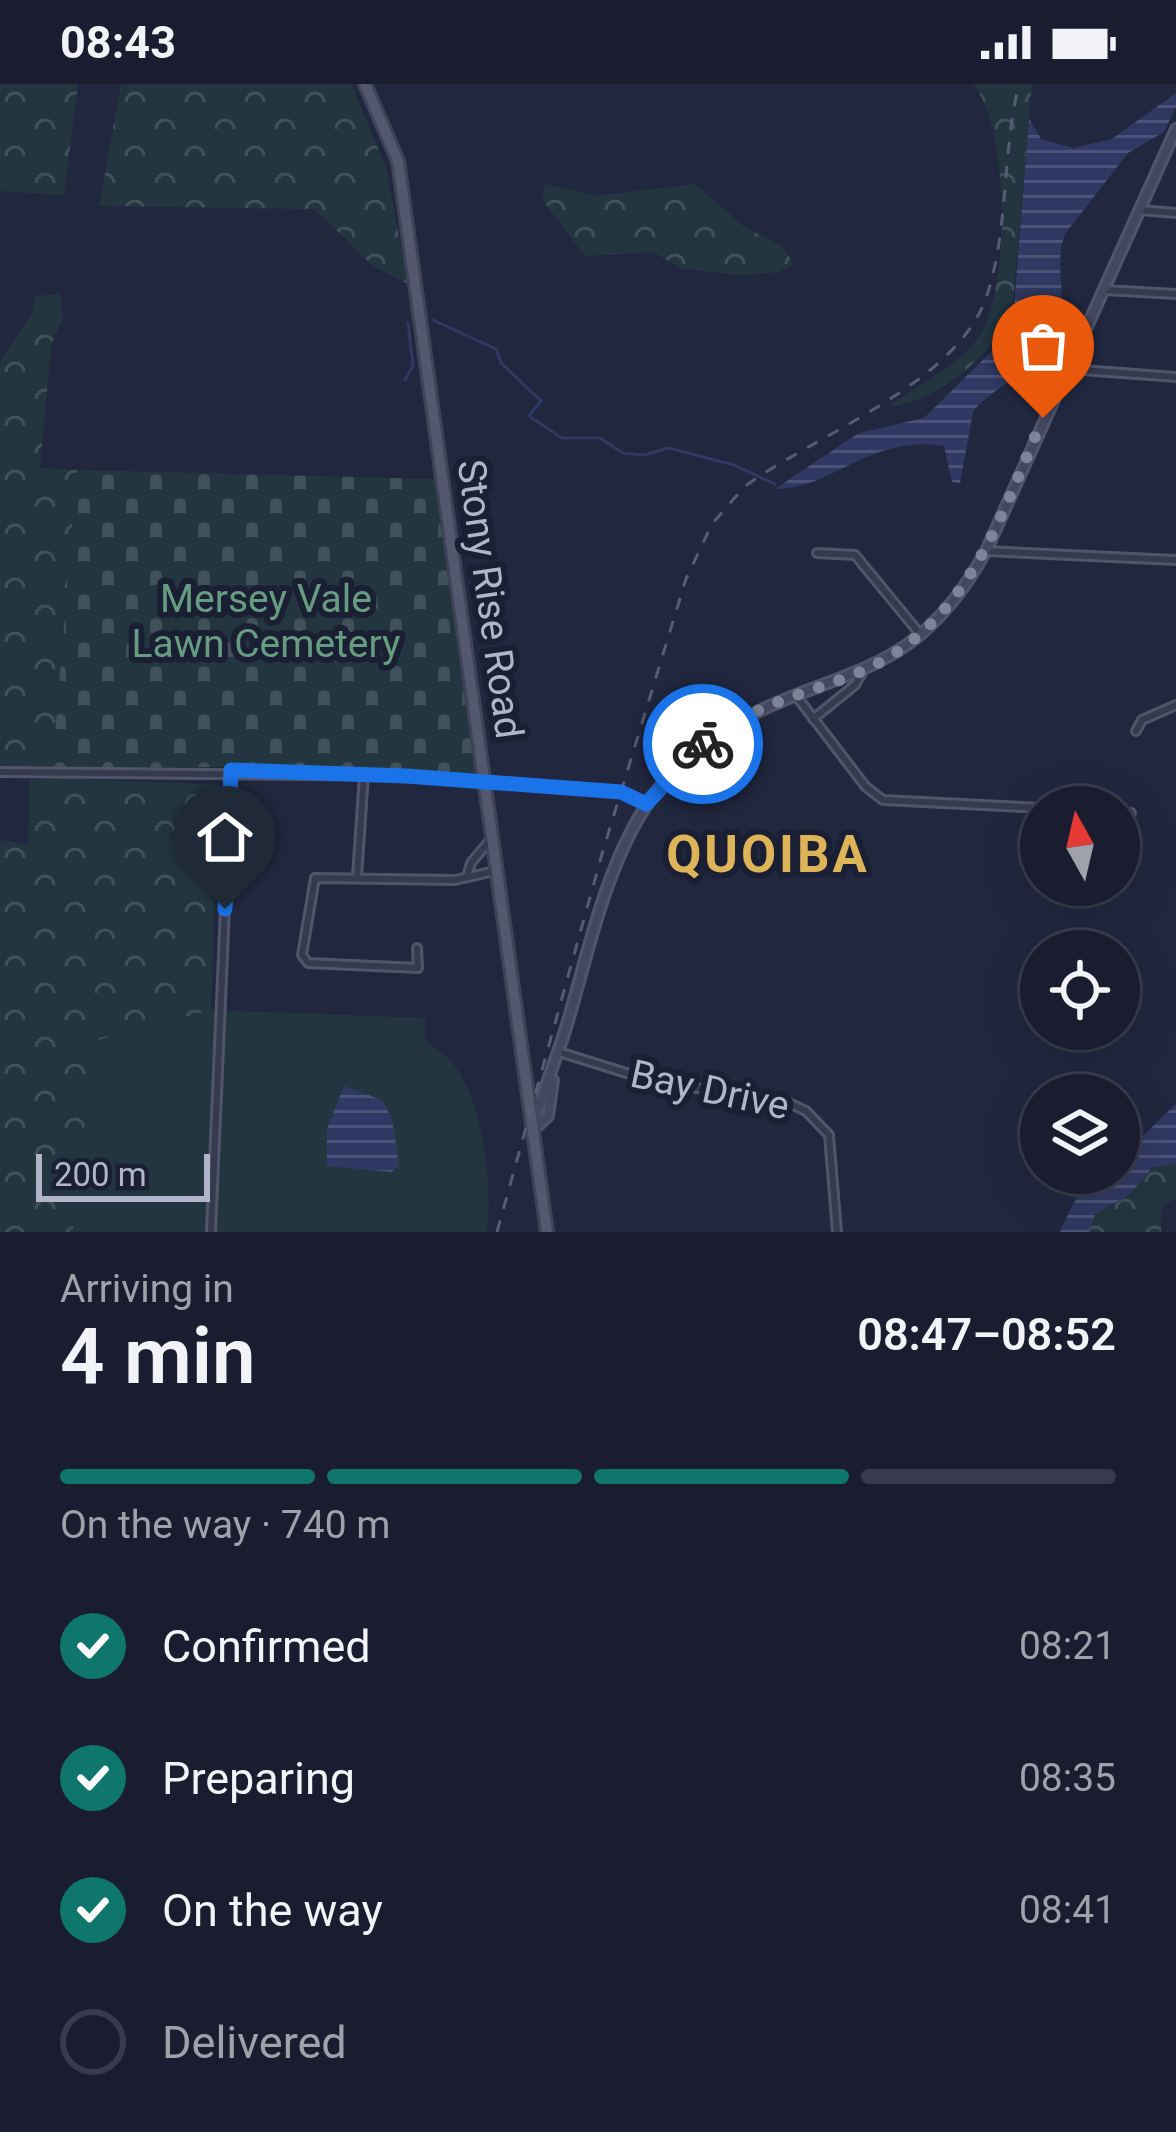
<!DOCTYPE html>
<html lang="en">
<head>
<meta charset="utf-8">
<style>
  body { margin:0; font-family:Roboto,sans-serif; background:#262a3b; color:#f1f3f6; height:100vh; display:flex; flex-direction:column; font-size:45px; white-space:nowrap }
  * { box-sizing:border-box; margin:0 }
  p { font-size:39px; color:#9fa2aa }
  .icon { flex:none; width:66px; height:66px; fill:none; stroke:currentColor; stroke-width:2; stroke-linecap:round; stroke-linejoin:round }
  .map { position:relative; height:1148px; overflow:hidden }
  .side { display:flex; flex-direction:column; background:#191d2f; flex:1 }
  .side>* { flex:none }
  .needle { width:78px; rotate:352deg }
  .buttons { position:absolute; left:1020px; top:702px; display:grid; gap:24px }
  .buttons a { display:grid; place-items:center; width:120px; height:120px; border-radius:50%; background:#191d2f; box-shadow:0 12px 48px #0002,0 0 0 3px #373b4b; font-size:60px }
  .scale { position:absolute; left:36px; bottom:30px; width:174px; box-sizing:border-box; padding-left:12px; border:6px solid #b1b5ca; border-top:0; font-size:33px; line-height:42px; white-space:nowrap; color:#b1b5ca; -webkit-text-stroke:9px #1b1f34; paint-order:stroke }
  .pin { position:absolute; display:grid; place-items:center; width:102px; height:102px; color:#fff; margin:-123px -51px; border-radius:50% 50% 50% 0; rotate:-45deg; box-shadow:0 0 12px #0007 }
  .pin .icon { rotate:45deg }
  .courier { position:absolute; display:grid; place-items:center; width:120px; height:120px; margin:-60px; border:9px solid #1a73e8; border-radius:50%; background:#fff; color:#222; box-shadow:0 3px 15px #0007 }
  .head em { font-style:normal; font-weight:600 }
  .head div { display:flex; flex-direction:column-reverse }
  .head { display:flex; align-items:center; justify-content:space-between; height:204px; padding:0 60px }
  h1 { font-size:78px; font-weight:600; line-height:90px }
  .bar { display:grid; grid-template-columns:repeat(4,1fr); gap:18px 12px; align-content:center; height:144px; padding:0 60px }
  .bar i { height:15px; border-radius:9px; background:#373b4b }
  .bar .selected { background:#0f766e }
  .bar p { grid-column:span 4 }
  ol { padding:0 60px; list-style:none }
  li { display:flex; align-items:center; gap:36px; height:132px }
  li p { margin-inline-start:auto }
  li .icon { padding:12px; border-radius:50%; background:#0f766e; color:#fff; stroke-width:4 }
  li:last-child { color:#9fa2aa }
  li i { width:66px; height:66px; border:6px solid #373b4b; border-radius:50% }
  .status { display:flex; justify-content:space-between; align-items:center; height:84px; padding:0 60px; background:#191d2f; direction:ltr }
  .status svg { height:33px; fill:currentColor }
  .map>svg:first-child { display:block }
</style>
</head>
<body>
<div class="status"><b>08:43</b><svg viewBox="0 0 49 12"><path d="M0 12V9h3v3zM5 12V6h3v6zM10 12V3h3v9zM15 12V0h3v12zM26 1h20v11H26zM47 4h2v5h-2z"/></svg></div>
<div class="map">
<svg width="1176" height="1148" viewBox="0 0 1176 1148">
  <defs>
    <pattern id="forest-crowns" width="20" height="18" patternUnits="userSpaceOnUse" patternTransform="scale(3)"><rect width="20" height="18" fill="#233640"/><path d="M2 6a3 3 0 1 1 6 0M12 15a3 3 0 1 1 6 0" fill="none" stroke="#41515a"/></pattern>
    <pattern id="cemetery-stones" width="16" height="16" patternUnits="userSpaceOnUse" patternTransform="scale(3)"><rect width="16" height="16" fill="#233640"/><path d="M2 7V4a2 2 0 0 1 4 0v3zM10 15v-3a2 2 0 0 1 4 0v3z" fill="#41515a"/></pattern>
    <pattern id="water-rules" width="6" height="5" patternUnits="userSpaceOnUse" patternTransform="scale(3)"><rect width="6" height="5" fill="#303963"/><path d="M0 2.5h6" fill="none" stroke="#4c5378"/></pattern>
  </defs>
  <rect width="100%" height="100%" fill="#21273f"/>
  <g fill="url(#forest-crowns)">
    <polygon points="0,0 78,0 64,111 0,107"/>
    <polygon points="121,0 351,0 386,83 408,200 373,182 314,125 99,122"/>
    <path d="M973,0H1032L1012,228C988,275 941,315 889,323C915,303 959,281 978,254C1011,207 1010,43 973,0Z"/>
    <polygon points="545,100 597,112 695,100 743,142 783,163 794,180 779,188 742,191 683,185 653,168 585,172 542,115"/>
    <polygon points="60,210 63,233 51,261 40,384 77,386 52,685 0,684 0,278 33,228 36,212"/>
    <polygon points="57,694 218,701 211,926 199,930 80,1148 0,1148 0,756 28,761 30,696"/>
    <polygon points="1176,1080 1176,1114 1162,1122 1161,1148 1089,1148 1095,1130 1126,1113 1150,1085"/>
  </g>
  <polygon fill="url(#cemetery-stones)" points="77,386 434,395 476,692 220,683 52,685"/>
  <path fill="#233640" d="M211,926L426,934L425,956C434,964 447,971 454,981C483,1017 493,1104 487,1148H73L94,957Z"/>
  <g fill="url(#water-rules)">
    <path d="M1176,9V23L1164,48L1128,69L1065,150C1052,183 1071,219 1056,252C1039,288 995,299 973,328L960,399L952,398L944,362C869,350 832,406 775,405L859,349L924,334L1012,247L1029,35L1041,55L1073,64L1112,55Z"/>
    <polygon points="344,1002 382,1016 392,1035 399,1081 392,1088 327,1082 327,1045"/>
    <path d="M1176,1020V1080L1152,1084L1129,1111L1095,1130L1089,1148H1060C1074,1119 1083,1089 1119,1089V1075Z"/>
  </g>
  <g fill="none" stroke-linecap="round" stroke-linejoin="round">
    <g stroke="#303963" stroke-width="3">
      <polyline points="433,236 496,265 501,279 541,317 529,332 562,354 600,354 623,369 644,371 669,364 734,381 775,400"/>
      <polyline points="405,296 413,282 408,239"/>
    </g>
    <g stroke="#51556a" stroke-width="12">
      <g id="minor">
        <polyline points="1141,126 1176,129"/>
        <polyline points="1105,206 1176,210"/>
        <polyline points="1069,285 1176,293"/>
        <polyline points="986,467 1176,476"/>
        <polyline points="817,469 855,471 920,550"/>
        <polyline points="797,613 866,703 883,716 1041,724"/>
        <polyline points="813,635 855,601 863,587"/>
        <polyline points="1136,647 1142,636 1176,621"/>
        <polyline points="0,688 406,692 621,708 646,720"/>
        <polyline points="1119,729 1131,729"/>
        <polyline points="357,793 364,691"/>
        <polyline points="467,793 471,779 491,755"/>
        <polyline points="417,864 418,884 308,879 302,871 315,794 455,796 495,787"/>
        <polyline points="559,968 658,999 778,1014 806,1027 829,1051 837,1148"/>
        <polyline points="211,1148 231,686"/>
      </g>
    </g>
    <g stroke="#51556a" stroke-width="14">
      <g id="secondary">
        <path d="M534,1042C542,1007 558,972 568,937C598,835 618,714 715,652C829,578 909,607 986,467L1176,45"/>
        <polyline points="534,1045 548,1032 553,996"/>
      </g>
    </g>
    <g stroke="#3f4358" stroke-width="16">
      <polyline id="primary" points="365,0 398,77 547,1148"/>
    </g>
    <use href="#minor" stroke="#363a4f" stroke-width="6"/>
    <use href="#secondary" stroke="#434762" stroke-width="8"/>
    <use href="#primary" stroke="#53586f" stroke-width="10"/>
    <path stroke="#575c76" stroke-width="3" stroke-dasharray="12 12" stroke-linecap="butt" d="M497,1148L602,770L686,495L712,440L744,403C816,350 959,299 987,211C1009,144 1002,68 1019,0"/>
  </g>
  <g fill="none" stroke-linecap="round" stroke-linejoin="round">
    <path stroke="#7f8399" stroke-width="12" stroke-dasharray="0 21.6" d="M703,660C743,625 804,610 853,591C967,545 998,438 1043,334"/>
    <polyline stroke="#1a73e8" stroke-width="15" points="225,825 231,686 406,692 621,708 646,720 703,660"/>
  </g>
  <g text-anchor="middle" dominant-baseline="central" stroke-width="12" stroke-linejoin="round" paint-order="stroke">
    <g font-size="39" fill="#669d81" stroke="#1b1f34">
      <text x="266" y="515">Mersey Vale<tspan x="266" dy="45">Lawn Cemetery</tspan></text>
    </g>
    <g font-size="39" fill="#b1b5ca" stroke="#1b1f34">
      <text transform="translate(490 515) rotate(82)">Stony Rise Road</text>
      <text transform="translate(710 1006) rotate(12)">Bay Drive</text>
    </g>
    <g font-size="51" font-weight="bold" letter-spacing="3" fill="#deb459" stroke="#1b1f34">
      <text x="768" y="770">QUOIBA</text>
    </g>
  </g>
</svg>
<div class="buttons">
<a><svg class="needle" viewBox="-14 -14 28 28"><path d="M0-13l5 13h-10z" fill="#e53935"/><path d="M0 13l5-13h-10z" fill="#9fa2aa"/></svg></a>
<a><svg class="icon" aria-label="locate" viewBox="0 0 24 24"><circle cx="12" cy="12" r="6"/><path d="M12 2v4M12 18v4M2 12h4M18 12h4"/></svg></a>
<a><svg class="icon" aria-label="layers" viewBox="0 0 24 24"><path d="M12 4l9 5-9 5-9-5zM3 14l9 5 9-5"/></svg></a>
</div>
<div class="scale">200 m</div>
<div class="pin" style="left:1043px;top:334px;background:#ea580c"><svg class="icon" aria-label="bag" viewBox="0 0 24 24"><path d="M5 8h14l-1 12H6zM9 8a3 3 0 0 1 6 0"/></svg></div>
<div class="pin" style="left:225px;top:825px;background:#1f2937"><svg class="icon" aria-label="home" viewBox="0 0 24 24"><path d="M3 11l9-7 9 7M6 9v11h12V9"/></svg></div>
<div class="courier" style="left:703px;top:660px"><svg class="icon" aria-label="bike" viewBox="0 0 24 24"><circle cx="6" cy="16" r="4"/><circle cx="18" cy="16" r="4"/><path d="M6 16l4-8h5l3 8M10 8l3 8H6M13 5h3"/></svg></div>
</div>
<section class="side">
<div class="head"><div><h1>4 min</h1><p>Arriving in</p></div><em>08:47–08:52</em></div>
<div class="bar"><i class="selected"></i><i class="selected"></i><i class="selected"></i><i></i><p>On the way · 740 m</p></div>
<ol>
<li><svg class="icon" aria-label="check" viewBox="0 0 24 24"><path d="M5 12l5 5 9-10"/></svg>Confirmed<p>08:21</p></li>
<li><svg class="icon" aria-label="check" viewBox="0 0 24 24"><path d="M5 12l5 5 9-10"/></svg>Preparing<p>08:35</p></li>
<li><svg class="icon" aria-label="check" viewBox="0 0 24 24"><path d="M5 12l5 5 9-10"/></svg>On the way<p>08:41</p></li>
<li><i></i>Delivered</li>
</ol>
</section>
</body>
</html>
